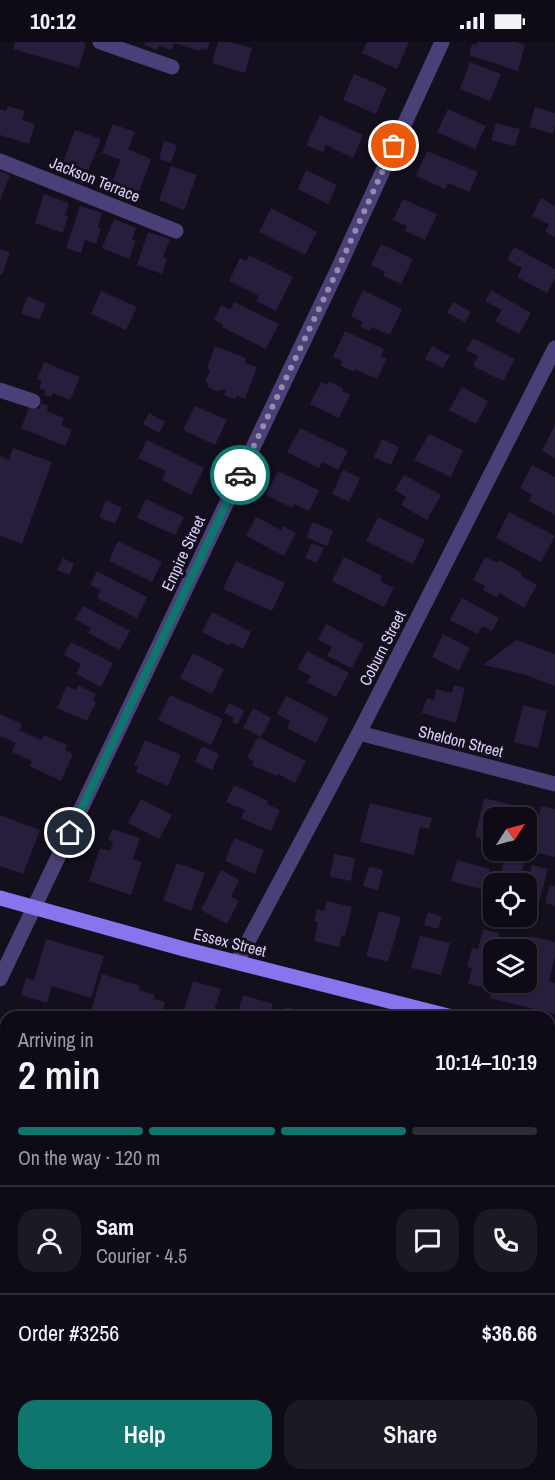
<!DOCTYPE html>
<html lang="en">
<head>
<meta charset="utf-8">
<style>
  body { margin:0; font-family:"Archivo Narrow",sans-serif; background:#1c1923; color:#f1f3f6; height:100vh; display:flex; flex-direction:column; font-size:22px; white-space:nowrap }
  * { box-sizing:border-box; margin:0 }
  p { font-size:20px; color:#9b9ba1 }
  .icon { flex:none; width:33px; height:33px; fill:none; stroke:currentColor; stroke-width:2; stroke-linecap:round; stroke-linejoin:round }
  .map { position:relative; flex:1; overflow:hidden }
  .drawer { position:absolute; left:0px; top:969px; width:555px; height:470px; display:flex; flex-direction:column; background:#0e0b16; border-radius:18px 18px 0 0; box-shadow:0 2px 4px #0004,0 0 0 2px #2e2b35 }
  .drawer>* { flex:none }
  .needle { width:39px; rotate:54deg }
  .buttons { position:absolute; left:483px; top:765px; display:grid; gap:12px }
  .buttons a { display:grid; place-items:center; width:54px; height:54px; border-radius:12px; background:#0e0b16; box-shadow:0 2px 4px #0004,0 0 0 2px #2e2b35; font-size:30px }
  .pin { position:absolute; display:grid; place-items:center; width:51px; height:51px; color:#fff; margin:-26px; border:3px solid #fff; border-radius:50%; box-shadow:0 2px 6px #0007 }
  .courier { position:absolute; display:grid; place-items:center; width:60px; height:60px; margin:-30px; border:4px solid #0f766e; border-radius:50%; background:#fff; color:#222; box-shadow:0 2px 8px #0007 }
  .head em { font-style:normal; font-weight:600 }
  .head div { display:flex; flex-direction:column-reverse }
  .head { display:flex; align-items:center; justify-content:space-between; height:102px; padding:0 18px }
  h1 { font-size:39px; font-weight:600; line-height:45px }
  .bar { display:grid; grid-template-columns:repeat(4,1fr); gap:9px 6px; align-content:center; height:72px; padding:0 18px }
  .bar i { height:8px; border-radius:4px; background:#2e2b35 }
  .bar .active { background:#0f766e }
  .bar p { grid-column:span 4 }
  .line { display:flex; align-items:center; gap:15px; padding:0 18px; border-top:2px solid #2e2b35 }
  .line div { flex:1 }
  .round { display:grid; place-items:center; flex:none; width:63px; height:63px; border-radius:18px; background:#1c1923 }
  .action { display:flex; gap:12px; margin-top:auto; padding:12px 18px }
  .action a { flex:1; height:69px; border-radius:18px; background:#0f766e; color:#fff; font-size:24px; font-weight:600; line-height:69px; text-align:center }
  .action a+a { background:#1c1923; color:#f1f3f6 }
  .status { display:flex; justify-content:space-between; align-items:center; height:42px; padding:0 30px; background:#0e0b16; direction:ltr }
  .status svg { height:16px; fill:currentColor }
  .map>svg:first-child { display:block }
</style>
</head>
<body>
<div class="status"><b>10:12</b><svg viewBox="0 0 49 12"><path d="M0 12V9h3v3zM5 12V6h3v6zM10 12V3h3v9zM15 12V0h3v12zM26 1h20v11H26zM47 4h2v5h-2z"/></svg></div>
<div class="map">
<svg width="555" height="1438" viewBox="0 0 555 1438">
  <rect width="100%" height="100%" fill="#130f1d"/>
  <g fill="#281d3c">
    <polygon points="15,0 83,0 86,1 79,26 13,7"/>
    <polygon points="145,0 210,0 207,8 201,6 200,9 174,1 172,8 159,4 157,8 144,3"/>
    <polygon points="218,0 231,0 252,6 245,31 212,21"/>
    <polygon points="367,0 409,0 397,27 362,11"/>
    <polygon points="477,0 516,0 525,3 518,29 469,13 472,2 476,3"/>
    <polygon points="470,20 501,32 490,59 460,47"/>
    <polygon points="354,32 387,46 376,72 343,58"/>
    <polygon points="8,64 25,69 22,78 35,82 29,102 0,93 0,67 6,69"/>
    <polygon points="535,65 555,71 555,84 553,92 529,85"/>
    <polygon points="448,67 486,84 475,107 437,90"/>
    <polygon points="320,73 363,93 353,116 326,103 323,110 306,103"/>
    <polygon points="496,81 520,87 515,104 491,98"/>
    <polygon points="113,82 135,90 128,107 151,117 139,150 112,140 121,118 102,111"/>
    <polygon points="75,88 101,97 88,129 63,120"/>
    <polygon points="164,99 177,103 171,121 159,117"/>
    <polygon points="427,109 478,130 469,150 448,141 445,147 416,134"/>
    <polygon points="171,124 197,133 184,168 159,158"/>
    <polygon points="306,128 337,143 328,162 298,147"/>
    <polygon points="0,129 10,133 0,159"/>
    <polygon points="44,152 69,161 65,173 68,174 63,191 35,181"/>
    <polygon points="541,156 555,164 555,195 545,190 549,182 532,174"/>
    <polygon points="403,157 437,172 425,198 405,189 407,184 393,178"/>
    <polygon points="80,164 102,171 98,185 101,186 96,202 85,198 81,211 66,206"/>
    <polygon points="271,166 317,190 305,213 259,190"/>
    <polygon points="114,177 136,186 132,198 136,199 129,217 102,206"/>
    <polygon points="148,190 170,197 163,215 167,217 162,232 137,223"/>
    <polygon points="381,202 413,217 401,242 383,234 385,230 371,223"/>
    <polygon points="514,205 555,227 555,236 547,251 517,235 522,226 507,218"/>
    <polygon points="0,207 10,210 2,233 0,232"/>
    <polygon points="249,213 293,235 276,269 256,259 259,254 229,239 240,216 246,219"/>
    <polygon points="363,248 402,267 390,293 372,285 370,289 361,285 363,280 351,274"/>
    <polygon points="491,248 531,271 519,292 495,279 502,268 485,259"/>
    <polygon points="101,249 137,265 126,288 91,272"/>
    <polygon points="28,254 46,262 39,278 21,271"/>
    <polygon points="234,260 279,282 266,307 222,285 223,282 214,278 221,263 230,268"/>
    <polygon points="453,260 471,270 465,280 447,271"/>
    <polygon points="345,289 384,307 381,314 387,317 377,337 355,327 354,330 341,324 342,319 333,315"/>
    <polygon points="473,296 515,317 503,339 473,324 478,314 466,308"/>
    <polygon points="215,304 246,316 245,321 257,325 245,357 237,354 235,357 224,353 226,349 220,347 219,350 207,345 209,341 205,340 210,328 207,326"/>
    <polygon points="432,304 450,314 443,326 425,317"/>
    <polygon points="44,320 80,335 70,358 53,351 51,355 44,353 46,349 39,346 42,339 37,337"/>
    <polygon points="329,339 343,346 342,349 350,353 339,376 310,362 321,340 327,343"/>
    <polygon points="462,345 488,359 476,382 449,368"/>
    <polygon points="41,361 48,364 47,369 64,376 61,383 72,388 65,404 21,386 30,364 39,367"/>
    <polygon points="195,364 227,378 215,403 183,388"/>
    <polygon points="149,371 165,380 159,391 143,382"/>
    <polygon points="555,383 555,416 542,409"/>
    <polygon points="300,386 348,409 338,428 322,420 319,426 287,410"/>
    <polygon points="429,392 463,408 451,435 414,418"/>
    <polygon points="382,397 399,405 391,423 374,415"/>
    <polygon points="147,398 204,426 191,453 162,438 166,429 138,416"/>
    <polygon points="13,406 52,420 22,502 0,494 0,440 1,437 0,436 0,414 9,418"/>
    <polygon points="532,423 555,435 555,473 529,459 532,453 520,446"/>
    <polygon points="343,428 360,436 349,460 332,452"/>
    <polygon points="278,429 319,448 309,469 294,462 292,466 266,453"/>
    <polygon points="404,433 441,453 427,478 401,463 406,455 395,448"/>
    <polygon points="146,457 184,475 175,493 137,476"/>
    <polygon points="106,458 122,466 115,482 99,475"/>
    <polygon points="509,470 555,494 541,520 496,496"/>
    <polygon points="256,475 281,488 283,484 296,491 284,514 246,494"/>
    <polygon points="378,475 425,498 413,522 366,499"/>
    <polygon points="313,480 333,489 327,504 306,495"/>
    <polygon points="118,499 162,520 152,540 109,519"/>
    <polygon points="312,501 324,506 317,521 305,516"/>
    <polygon points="344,515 382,534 380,539 394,546 384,565 332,539"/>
    <polygon points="485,515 498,521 499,518 522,531 521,534 537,543 524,566 499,551 497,556 483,548 485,544 473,538"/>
    <polygon points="63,516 74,522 69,533 57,528"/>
    <polygon points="236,519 285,541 272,569 223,547"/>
    <polygon points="97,529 147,555 137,576 97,556 101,548 90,543"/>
    <polygon points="462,556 499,576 492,589 482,584 478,592 450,578"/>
    <polygon points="83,564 130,589 120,608 88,591 91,586 75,577"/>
    <polygon points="212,570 251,590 243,607 231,601 230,604 202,590"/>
    <polygon points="326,582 364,602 352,626 327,614 332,605 318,598"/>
    <polygon points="443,592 470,606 459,629 432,615"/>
    <polygon points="516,598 555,612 555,644 523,632 483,623"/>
    <polygon points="71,600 113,621 101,645 76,632 81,622 64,613"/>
    <polygon points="307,609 349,631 336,655 307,640 311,634 297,627"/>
    <polygon points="193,611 224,627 212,652 180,636"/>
    <polygon points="78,643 96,652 93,658 96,660 87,679 57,666 67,644 76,648"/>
    <polygon points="454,643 465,646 456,681 422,671 427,656 434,658 436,647 452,651"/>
    <polygon points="170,653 223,677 211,703 158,678"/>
    <polygon points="286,654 329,676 316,701 287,686 290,679 277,672"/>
    <polygon points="229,661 244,668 238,683 232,680 234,676 224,671"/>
    <polygon points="523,663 547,669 538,706 514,700"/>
    <polygon points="253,666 271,676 261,695 243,686"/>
    <polygon points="0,672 22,682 19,688 41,698 44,693 67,703 65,708 73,712 61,739 30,724 32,719 12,710 16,701 0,694"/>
    <polygon points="258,695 306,719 295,741 278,732 276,734 252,723 254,719 247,716"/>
    <polygon points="145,698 181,713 168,744 136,730 138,725 134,723"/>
    <polygon points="202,704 219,712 212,728 195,720"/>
    <polygon points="234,743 268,759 267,762 280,768 271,789 241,776 245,768 226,760"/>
    <polygon points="484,756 513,763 511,776 494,776 494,800 475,795"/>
    <polygon points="141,757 172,773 159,797 128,781"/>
    <polygon points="370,761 432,776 429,787 420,785 414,813 360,800"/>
    <polygon points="541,764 555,767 555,815 530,809"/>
    <polygon points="0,773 40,788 23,832 0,824"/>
    <polygon points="112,787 140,796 133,817 142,820 131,853 89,839 100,806 110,809 113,799 108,798"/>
    <polygon points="234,796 264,808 255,832 225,819"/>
    <polygon points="334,812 355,816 351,839 330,835"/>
    <polygon points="505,813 525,818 519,842 498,842"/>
    <polygon points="457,818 490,827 484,848 451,839"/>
    <polygon points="177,821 205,831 191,869 163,858"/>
    <polygon points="532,823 548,827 539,861 526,858 526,844"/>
    <polygon points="369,824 383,828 378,848 363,844"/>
    <polygon points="221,828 239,838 231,855 239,859 227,882 201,868"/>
    <polygon points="550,843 555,844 555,864 545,861"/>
    <polygon points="327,859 352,865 345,894 342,893 339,905 314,899 318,880 314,879 317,867 324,869"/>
    <polygon points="379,869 401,875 388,920 366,914"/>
    <polygon points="428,870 442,875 438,887 424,883"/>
    <polygon points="483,887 499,891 495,908 494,908 494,940 526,940 526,912 531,894 555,900 555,914 549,940 555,941 555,972 490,956 492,947 468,942 472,926 467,925 472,906 478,907"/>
    <polygon points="420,894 450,901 441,933 411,926"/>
    <polygon points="46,897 104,914 91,956 52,944 47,961 21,953 26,936 34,938"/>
    <polygon points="102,932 140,944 139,948 155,953 154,957 165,960 160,975 89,975"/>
    <polygon points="193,939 221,947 212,975 182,975"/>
    <polygon points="243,953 273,962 269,975 233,975 235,968 238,969"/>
    <polygon points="286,965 312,972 312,975 283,975"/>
    <polygon points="554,1025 555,1025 555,1082 549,1081 549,1044"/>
    <polygon points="0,1084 4,1085 2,1092 6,1094 6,1102 0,1116"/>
    <polygon points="549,1099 555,1100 555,1126 549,1124"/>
    <polygon points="549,1128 555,1130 555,1144 550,1165"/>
    <polygon points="0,1135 6,1137 6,1160 0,1157"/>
    <polygon points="0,1181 6,1183 6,1225 0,1223"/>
    <polygon points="6,1403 6,1432 0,1430 0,1419"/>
    <polygon points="9,1432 49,1432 47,1438 20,1438 20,1437"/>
    <polygon points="85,1432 127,1432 125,1438 83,1438"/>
    <polygon points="133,1432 154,1432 152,1438 132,1438"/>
    <polygon points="345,1432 381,1432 380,1438 344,1438"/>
    <polygon points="437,1432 471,1432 469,1438 428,1438 429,1434 436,1436"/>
  </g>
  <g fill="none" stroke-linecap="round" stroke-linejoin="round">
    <g stroke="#4a4077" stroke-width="15">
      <polyline points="100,0 172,25"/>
      <polyline points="0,119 176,189"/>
      <polyline points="0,348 33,359"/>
      <polyline points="359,691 555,742"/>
      <polyline points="237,920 359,691 555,306"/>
      <polyline points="0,937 337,229 442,0"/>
      <polyline points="0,1058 6,1059"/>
      <polyline points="549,1209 555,1210"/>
      <polyline points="0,1262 6,1263"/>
    </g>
    <g stroke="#8974ed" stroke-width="15">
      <polyline points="0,856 184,907 452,975"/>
      <polyline points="549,1000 555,1001"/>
      <polyline points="549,1314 555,1291"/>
      <polyline points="516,1438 517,1432"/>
    </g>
  </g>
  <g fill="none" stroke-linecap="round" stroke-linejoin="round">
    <polyline stroke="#968dac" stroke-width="6" stroke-dasharray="0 10.8" points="240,433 337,229 394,104"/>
    <polyline stroke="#0f766e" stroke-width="8" points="70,791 240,433"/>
  </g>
  <g text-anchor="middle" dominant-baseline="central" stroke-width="6" stroke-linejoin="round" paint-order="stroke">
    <g font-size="16" fill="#dcd1f9" stroke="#130f1d">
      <text transform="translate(95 137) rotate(22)">Jackson Terrace</text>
      <text transform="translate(183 511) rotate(-65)">Empire Street</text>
      <text transform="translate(382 606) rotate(-63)">Coburn Street</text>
      <text transform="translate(461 699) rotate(14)">Sheldon Street</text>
      <text transform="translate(230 900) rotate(14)">Essex Street</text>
    </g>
  </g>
</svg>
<div class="buttons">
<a><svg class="needle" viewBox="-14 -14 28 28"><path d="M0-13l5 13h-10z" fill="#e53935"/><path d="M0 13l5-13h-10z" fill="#9b9ba1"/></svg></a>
<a><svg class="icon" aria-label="locate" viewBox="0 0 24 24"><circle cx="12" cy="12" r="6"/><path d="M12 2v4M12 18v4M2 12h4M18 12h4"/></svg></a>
<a><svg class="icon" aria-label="layers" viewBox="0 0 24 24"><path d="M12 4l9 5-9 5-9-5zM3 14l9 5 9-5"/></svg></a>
</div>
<div class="pin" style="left:394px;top:104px;background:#ea580c"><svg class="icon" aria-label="bag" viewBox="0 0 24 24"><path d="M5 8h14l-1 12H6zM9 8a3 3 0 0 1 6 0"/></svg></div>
<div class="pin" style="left:70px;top:791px;background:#1f2937"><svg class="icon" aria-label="home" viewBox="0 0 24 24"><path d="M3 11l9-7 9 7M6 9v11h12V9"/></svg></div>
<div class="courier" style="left:240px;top:433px"><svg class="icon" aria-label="car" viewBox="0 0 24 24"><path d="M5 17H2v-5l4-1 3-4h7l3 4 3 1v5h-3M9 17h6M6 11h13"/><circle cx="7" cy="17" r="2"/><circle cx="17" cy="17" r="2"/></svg></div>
<section class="drawer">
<div class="head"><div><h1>2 min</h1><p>Arriving in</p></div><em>10:14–10:19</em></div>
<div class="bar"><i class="active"></i><i class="active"></i><i class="active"></i><i></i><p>On the way · 120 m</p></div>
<div class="line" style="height:108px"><a class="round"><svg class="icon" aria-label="person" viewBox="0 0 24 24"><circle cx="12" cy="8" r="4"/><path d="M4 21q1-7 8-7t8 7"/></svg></a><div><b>Sam</b><p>Courier · 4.5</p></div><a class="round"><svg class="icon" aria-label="chat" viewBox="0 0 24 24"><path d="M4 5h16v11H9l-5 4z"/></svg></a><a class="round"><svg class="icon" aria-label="phone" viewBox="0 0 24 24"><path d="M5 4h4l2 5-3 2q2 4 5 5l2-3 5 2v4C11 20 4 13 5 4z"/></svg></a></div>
<div class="line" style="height:78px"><div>Order #3256</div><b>$36.66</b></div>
<div class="action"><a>Help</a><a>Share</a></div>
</section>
</div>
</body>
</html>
